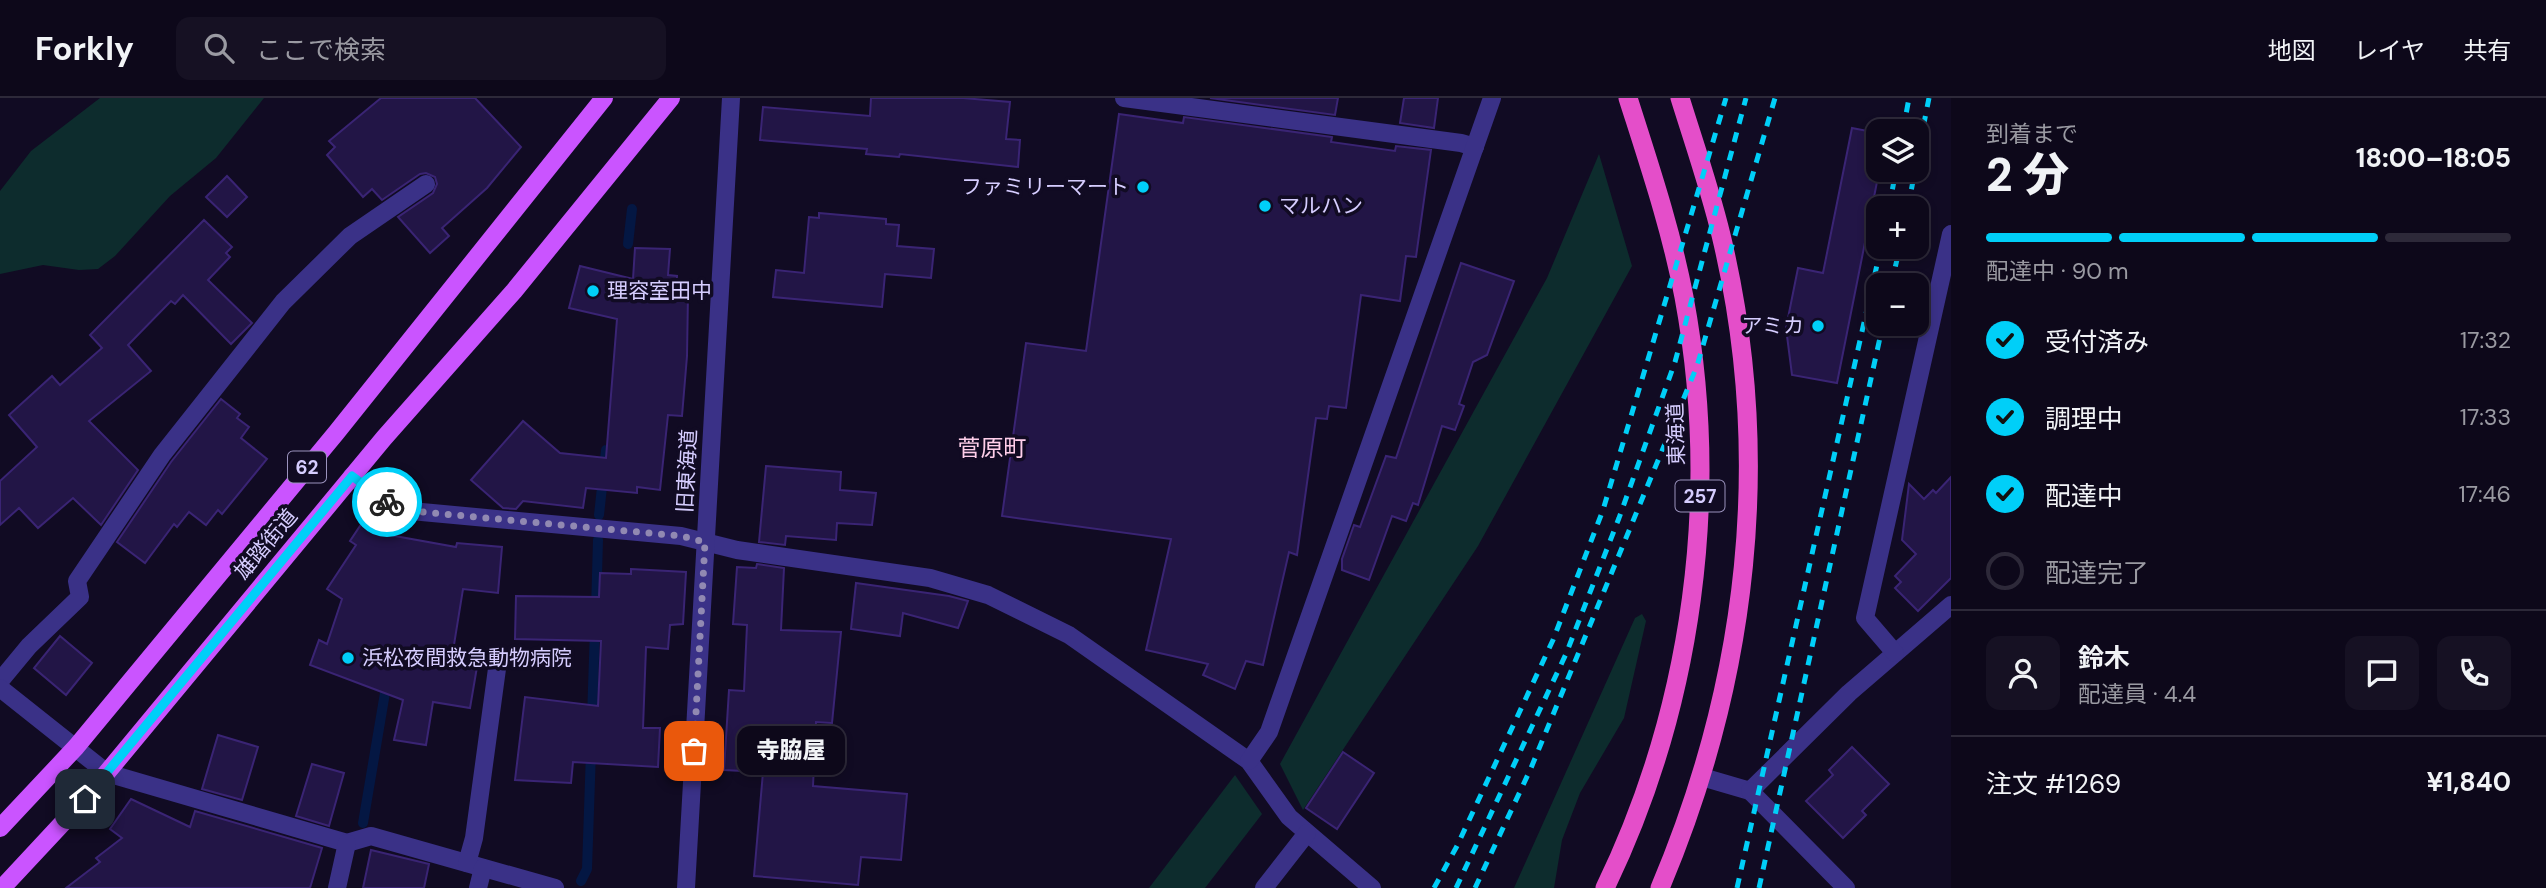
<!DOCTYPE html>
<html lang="ja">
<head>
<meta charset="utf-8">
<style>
  body { margin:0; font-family:"DM Sans","Noto Sans JP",sans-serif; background:#161123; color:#f1f3f6; height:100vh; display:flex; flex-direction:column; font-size:26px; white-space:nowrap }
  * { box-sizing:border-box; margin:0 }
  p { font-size:23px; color:#9a9aa2 }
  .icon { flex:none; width:38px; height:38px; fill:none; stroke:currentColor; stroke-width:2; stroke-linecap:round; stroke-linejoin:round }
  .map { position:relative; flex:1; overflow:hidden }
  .drawer { display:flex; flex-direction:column; background:#0d081a; width:595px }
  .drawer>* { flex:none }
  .fabs { position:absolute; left:1866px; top:21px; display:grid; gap:14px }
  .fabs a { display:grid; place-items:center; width:63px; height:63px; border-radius:14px; background:#0d081a; box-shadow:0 4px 10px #0003,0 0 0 2px #2d2939; font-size:35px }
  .pin { position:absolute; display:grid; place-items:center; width:60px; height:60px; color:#fff; margin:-30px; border-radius:14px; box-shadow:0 4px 10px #0006 }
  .courier { position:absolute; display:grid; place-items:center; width:70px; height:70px; margin:-35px; border:5px solid #00cff8; border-radius:50%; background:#fff; color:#222; box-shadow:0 2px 9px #0007 }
  .bubble { position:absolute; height:49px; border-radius:14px; background:#0d081a; box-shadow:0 4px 10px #0003,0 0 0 2px #2d2939; font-size:23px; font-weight:800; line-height:49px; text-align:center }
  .summary em { font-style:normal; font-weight:800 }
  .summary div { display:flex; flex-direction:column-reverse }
  .summary { display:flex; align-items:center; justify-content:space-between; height:119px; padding:0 35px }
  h1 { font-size:46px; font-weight:800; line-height:52px }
  .bar { display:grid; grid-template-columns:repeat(4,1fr); gap:10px 7px; align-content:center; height:84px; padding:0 35px }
  .bar i { height:9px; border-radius:5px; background:#2d2939 }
  .bar .selected { background:#00cff8 }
  .bar p { grid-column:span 4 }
  .line { display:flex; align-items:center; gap:18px; padding:0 35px; border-top:2px solid #2d2939 }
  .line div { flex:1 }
  .round { display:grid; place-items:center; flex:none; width:74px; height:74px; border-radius:14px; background:#161123 }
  ol { padding:0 35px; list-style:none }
  li { display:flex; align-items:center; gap:21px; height:77px }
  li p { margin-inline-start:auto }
  li .icon { padding:7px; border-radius:50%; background:#00cff8; color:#111; stroke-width:4 }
  li:last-child { color:#9a9aa2 }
  li i { width:38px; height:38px; border:4px solid #2d2939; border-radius:50% }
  header { display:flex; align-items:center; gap:42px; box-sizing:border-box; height:98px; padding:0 35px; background:#0d081a; border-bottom:2px solid #2d2939 }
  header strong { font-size:33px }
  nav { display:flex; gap:38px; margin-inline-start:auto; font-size:24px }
  .search { width:490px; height:63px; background:#161123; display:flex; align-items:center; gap:18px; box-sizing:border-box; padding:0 24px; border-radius:14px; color:#9a9aa2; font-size:26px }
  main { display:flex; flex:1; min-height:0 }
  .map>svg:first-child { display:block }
</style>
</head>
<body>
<header>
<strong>Forkly</strong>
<div class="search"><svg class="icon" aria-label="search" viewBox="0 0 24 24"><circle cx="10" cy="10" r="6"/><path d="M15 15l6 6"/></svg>ここで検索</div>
<nav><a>地図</a><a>レイヤ</a><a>共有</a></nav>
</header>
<main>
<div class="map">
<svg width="1951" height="790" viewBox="0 0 1951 790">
  <rect width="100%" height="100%" fill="#110b23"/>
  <g fill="#0d2c2d">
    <polygon points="100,0 264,0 216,60 170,98 115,158 98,171 79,172 43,167 0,176 0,93 31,53"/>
    <polygon points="1599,56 1632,168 1478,448 1303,712 1280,666 1547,180"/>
    <polygon points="1642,516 1646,523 1624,620 1580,695 1562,742 1554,790 1514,790 1635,520"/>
    <polygon points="1235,677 1262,716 1205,790 1149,790"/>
  </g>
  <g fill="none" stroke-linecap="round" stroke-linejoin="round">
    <g stroke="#041743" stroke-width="10">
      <polyline points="628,146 632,111"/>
      <polyline points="599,417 606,352"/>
      <polyline points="596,512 598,442"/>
      <polyline points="592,620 595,530"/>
      <polyline points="363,725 387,583"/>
      <polyline points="581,783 587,771 591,653"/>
    </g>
  </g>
  <g fill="#221546" stroke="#3a2474" stroke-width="2">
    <polygon points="381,0 475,0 521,49 487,90 442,130 449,138 430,155 398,119 433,95 437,86 435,79 426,75 420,76 382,102 372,91 363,99 327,57 335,49 329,43"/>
    <polygon points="871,0 963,0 1010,4 1006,41 1020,42 1018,69 900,56 899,59 866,56 867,51 760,42 763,9 870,18"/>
    <polygon points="1210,0 1338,0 1335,17"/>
    <polygon points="1404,0 1438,0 1434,30 1400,25"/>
    <polygon points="1119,16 1183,25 1184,19 1332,39 1331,44 1395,53 1396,48 1431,52 1416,159 1406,158 1400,203 1361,197 1346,310 1329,308 1327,321 1316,320 1297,457 1289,454 1263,567 1246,563 1235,591 1203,577 1208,566 1146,552 1171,441 1002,418 1026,245 1086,253"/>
    <polygon points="1852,30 1878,35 1878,79 1837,285 1792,277 1786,230 1798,170 1823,175"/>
    <polygon points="227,78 247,99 227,119 206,99"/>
    <polygon points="819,115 886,121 886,126 899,127 897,148 934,151 931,180 885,176 882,209 773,199 776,172 804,175 809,119 819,120"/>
    <polygon points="204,122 232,149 226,155 230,159 208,182 252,225 231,246 183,197 175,206 171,203 128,247 151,273 89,323 138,372 101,427 73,400 38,430 19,410 0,427 0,383 37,349 9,317 52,278 60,287 102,250 90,237"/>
    <polygon points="635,150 670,151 668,177 677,178 676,196 688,196 687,258 682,318 668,317 660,392 637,389 637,395 586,390 583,410 523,403 516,411 503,410 471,382 523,323 560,355 606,360 617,221 569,210 580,168 633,181"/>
    <polygon points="1461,165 1514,183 1487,257 1473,264 1459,306 1464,308 1455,332 1442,328 1418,407 1413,405 1406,423 1392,418 1369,482 1342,472 1342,461 1354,427 1360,429 1386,358 1396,360"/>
    <polygon points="221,301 240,316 237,320 249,329 241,340 267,361 222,416 218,412 206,427 189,414 177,429 174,426 145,465 117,444 171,364"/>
    <polygon points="766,368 841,374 840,392 876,395 872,427 837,425 836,442 786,438 785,447 759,444"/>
    <polygon points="1951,379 1951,480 1918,513 1895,490 1901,484 1895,478 1916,456 1902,442 1909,386 1924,401 1933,392 1936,395"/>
    <polygon points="366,419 395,438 456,449 457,445 502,449 498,495 463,491 452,559 478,563 470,610 433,604 426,647 394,642 403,602 310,567 319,542 327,546 342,501 327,491 356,447 350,443"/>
    <polygon points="757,466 784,470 781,532 841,534 832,625 816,624 813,688 907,696 901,762 861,759 858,787 754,778 763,674 724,672 729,592 744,593 747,527 733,526 737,469 756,470"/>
    <polygon points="631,471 686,474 683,526 670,527 668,551 646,549 643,630 660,630 658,669 573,664 571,685 515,682 525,599 598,608 601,543 515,541 516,498 599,499 600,475 631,476"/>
    <polygon points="856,485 949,498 968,503 958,530 903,515 900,538 851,531"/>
    <polygon points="60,538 92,565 66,597 34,570"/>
    <polygon points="218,637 258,649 242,702 202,691"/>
    <polygon points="1852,649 1889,686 1862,713 1866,717 1843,740 1806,703 1833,677 1829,672"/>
    <polygon points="1343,654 1374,675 1337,731 1306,710"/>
    <polygon points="312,666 344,675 329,728 296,718"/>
    <polygon points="131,701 190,729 195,713 322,750 310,790 66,790 100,764 96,760 122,740 110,731"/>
    <polygon points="371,752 429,766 424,790 363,790"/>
  </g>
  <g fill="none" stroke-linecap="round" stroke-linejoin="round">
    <g stroke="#3a3187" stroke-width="18">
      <polyline points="1124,0 1461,45 1475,49"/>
      <polyline points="352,378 386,404 411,413 681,438 737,452 930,480 988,497 1069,537 1249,663 1289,719 1372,790"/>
      <polyline points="0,583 29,548 80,499 77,483 162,357 283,204 350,138 426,86"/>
      <polyline points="0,590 107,675 347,745 371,738 555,790"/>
      <polyline points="1249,663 1269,634 1492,0"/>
      <polyline points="1702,679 1750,693 1849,595 1951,507"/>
      <polyline points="1750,693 1846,790"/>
      <polyline points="467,765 474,740 499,556"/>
      <polyline points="337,790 347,745"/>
      <polyline points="478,790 483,770"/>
      <polyline points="1264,790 1307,735"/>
    </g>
    <g stroke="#3a3187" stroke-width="18">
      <polyline points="1895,555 1865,520 1951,136"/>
      <polyline points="686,790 731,0"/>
    </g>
    <g stroke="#ca54ff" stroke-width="18">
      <polyline points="0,730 76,649 336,335 604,0"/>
      <polyline points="2,790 85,701 384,340 514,193 671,0"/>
    </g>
    <g stroke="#e44ec9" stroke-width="19">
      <path d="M1605,790C1693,608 1721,398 1684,199C1671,131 1649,66 1628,0"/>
      <path d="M1660,790C1748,582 1774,358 1721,137C1710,91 1694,45 1680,0"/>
    </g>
    <g stroke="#00cff8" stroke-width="5" stroke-dasharray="10 9" stroke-linecap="butt">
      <polyline points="1903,33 1909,0"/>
      <polyline points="1916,65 1929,0"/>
      <polyline points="1889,110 1896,72"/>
      <polyline points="1908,110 1915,72"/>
      <polyline points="1891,187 1900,149"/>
      <polyline points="1434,790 1457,748 1553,542 1603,412 1726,0"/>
      <polyline points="1456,790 1566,556 1619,420 1675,264 1746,0"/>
      <polyline points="1475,790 1531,670 1697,268 1775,0"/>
      <polyline points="1737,790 1881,149"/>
      <polyline points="1759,790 1883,226"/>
    </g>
  </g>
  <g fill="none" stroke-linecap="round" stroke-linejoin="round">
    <polyline stroke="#9189b2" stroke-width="7" stroke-dasharray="0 12.6" points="387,404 411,413 681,438 705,444 694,653"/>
    <polyline stroke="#00cff8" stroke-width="9" points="85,701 352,378 387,404"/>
  </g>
  <g fill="#00cff8" stroke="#110b23" stroke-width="2.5">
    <circle cx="1143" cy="89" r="7"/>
    <circle cx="1265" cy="108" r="7"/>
    <circle cx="593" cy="193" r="7"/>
    <circle cx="1818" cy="228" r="7"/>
    <circle cx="348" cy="560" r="7"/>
  </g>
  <g text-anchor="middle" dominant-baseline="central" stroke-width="7" stroke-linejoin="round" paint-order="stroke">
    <g fill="#110b23" stroke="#9b93bd" stroke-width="2">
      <rect x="288" y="353.5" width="38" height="31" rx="5"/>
      <rect x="1675.5" y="382.5" width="49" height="31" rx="5"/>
    </g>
    <g font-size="19" font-weight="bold" fill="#d6cdff">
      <text x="307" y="369">62</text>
      <text x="1700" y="398">257</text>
    </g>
    <g font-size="21" fill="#d6cdff" stroke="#110b23" text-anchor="start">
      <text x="1129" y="89" text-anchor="end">ファミリーマート</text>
      <text x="1279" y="108">マルハン</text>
      <text x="607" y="193">理容室田中</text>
      <text x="1804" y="228" text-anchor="end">アミカ</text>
      <text x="362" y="560">浜松夜間救急動物病院</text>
    </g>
    <g font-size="21" fill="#d6cdff" stroke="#110b23">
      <text transform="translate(1676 336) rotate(-92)">東海道</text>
      <text transform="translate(687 373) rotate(-87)">旧東海道</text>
      <text transform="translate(266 446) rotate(-50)">雄踏街道</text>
    </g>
    <g font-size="23" fill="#ffcfea" stroke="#110b23">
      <text x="992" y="350">菅原町</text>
    </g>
  </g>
</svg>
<div class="fabs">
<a><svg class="icon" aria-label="layers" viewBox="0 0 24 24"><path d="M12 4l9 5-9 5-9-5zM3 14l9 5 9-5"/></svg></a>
<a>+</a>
<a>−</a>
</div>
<div class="pin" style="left:694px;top:653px;background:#ea580c"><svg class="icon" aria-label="bag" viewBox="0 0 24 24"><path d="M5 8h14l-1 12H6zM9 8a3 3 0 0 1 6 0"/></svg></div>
<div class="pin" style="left:85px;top:701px;background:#1f2937"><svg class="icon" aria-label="home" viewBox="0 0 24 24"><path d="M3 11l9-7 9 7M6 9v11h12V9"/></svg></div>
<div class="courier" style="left:387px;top:404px"><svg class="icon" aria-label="bike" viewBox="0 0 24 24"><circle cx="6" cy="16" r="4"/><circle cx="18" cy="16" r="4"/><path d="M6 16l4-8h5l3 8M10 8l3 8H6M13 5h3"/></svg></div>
<div class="bubble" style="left:737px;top:628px;width:108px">寺脇屋</div>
</div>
<section class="drawer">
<div class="summary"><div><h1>2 分</h1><p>到着まで</p></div><em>18:00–18:05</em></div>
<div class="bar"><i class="selected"></i><i class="selected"></i><i class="selected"></i><i></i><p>配達中 · 90 m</p></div>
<ol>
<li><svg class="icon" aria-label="check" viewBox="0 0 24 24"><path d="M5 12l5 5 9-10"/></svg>受付済み<p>17:32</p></li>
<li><svg class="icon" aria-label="check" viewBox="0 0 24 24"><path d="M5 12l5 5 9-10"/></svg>調理中<p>17:33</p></li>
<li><svg class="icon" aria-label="check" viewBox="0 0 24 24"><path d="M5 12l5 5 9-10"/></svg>配達中<p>17:46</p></li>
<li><i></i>配達完了</li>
</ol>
<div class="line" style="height:126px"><a class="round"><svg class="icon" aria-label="person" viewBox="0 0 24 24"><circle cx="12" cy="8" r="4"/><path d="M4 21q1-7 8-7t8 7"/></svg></a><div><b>鈴木</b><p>配達員 · 4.4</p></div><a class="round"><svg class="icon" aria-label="chat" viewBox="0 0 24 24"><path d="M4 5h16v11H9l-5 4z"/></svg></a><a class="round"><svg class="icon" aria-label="phone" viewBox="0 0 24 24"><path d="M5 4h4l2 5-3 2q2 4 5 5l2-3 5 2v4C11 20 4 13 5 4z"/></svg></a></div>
<div class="line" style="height:91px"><div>注文 #1269</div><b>¥1,840</b></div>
</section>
</main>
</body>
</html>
